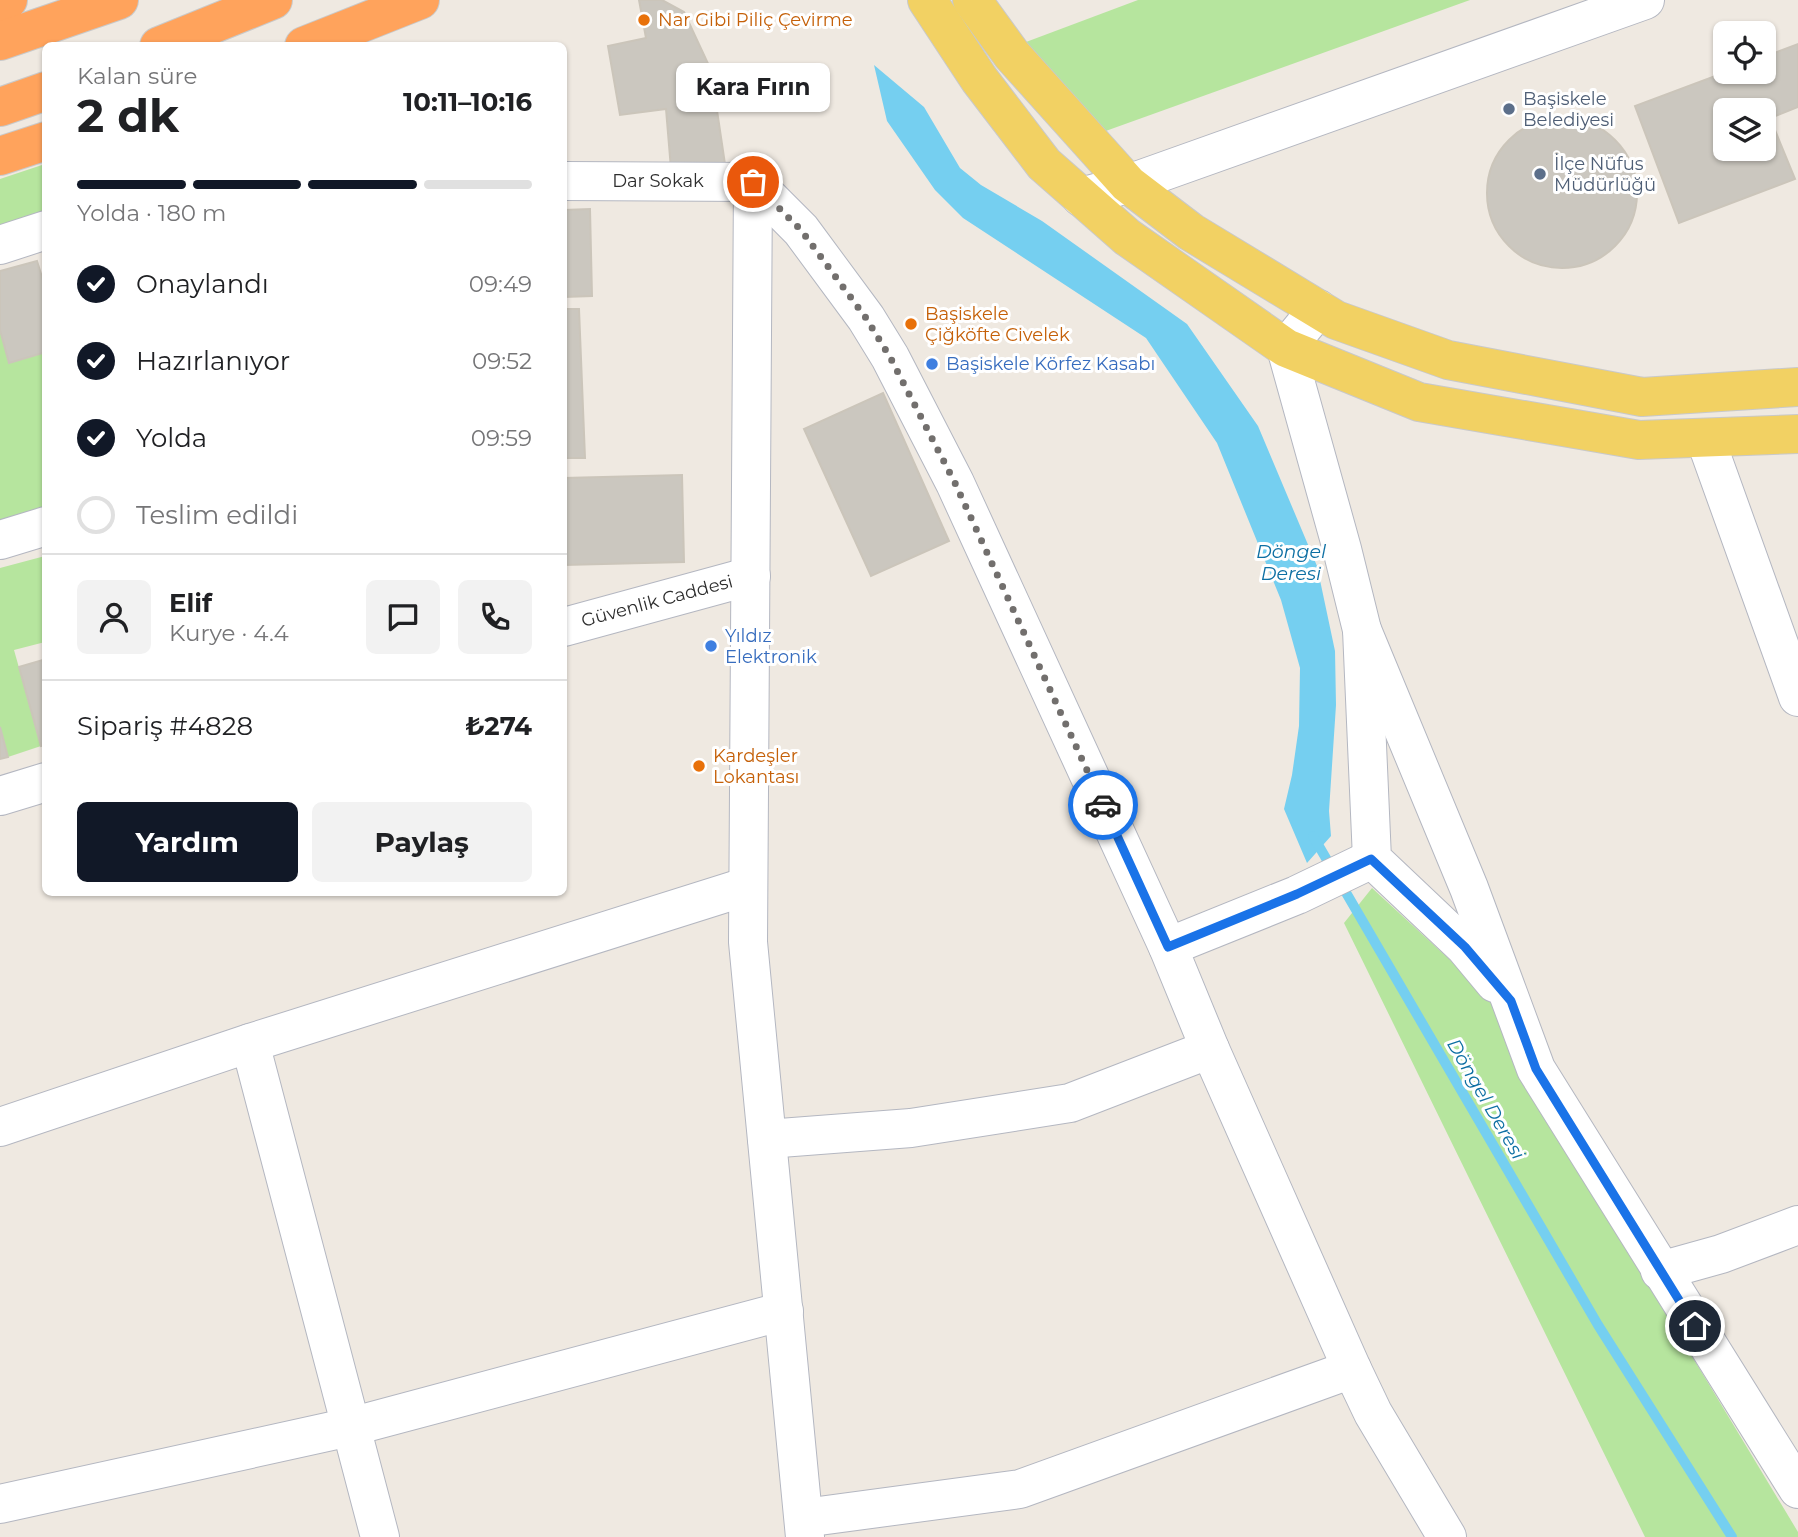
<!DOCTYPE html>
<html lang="tr">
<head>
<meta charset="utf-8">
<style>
  body { margin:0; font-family:Montserrat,sans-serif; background:#f2f2f2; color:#202124; height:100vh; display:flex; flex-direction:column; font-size:26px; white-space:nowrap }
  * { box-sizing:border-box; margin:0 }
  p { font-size:23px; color:#757577 }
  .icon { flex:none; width:38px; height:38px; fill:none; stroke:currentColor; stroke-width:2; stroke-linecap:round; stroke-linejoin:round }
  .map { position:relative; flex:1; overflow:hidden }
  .details { position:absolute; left:42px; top:42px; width:525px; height:854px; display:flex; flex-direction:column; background:#fff; border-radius:10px; box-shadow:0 2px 5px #0004 }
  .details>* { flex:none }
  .controls { position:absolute; left:1713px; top:21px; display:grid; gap:14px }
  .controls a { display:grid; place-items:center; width:63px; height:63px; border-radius:10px; background:#fff; box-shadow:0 2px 5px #0004; font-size:35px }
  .pin { position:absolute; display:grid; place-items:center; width:60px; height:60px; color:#fff; margin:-30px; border:4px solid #fff; border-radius:50%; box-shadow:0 2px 7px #0007 }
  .courier { position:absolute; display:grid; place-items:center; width:70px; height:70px; margin:-35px; border:5px solid #1a73e8; border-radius:50%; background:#fff; color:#222; box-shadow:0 2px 9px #0007 }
  .bubble { position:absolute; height:49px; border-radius:10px; background:#fff; box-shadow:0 2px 5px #0004; font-size:23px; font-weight:700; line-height:49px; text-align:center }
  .overview em { font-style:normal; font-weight:700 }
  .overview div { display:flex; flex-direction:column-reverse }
  .overview { display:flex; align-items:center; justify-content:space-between; height:119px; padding:0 35px }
  h1 { font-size:46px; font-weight:700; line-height:52px }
  .bar { display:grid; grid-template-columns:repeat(4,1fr); gap:10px 7px; align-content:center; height:84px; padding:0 35px }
  .bar i { height:9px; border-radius:5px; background:#e0e0e0 }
  .bar .selected { background:#111827 }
  .bar p { grid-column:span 4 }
  .line { display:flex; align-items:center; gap:18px; padding:0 35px; border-top:2px solid #e0e0e0 }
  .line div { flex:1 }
  .round { display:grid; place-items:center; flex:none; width:74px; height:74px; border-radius:10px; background:#f2f2f2 }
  ol { padding:0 35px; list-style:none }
  li { display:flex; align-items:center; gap:21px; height:77px }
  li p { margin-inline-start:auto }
  li .icon { padding:7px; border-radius:50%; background:#111827; color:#fff; stroke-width:4 }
  li:last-child { color:#757577 }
  li i { width:38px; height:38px; border:4px solid #e0e0e0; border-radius:50% }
  .cta { display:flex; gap:14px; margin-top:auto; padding:14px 35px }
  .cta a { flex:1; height:80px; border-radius:10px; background:#111827; color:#fff; font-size:28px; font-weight:700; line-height:80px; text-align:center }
  .cta a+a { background:#f2f2f2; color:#202124 }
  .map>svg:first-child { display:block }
</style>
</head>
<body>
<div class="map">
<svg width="1798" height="1537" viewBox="0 0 1798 1537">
  <rect width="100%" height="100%" fill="#efe9e1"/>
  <g fill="#b6e59e">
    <polygon points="1138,0 1470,0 1089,137 1010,48"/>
    <polygon points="45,164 45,230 0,245 0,179"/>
    <polygon points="0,330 9,363 46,352 45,516 0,530"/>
    <polygon points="45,556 45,642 14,650 41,746 8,757 0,727 0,568"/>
    <polygon points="1372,888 1500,1006 1525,1079 1798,1532 1798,1537 1645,1537 1344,923"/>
  </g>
  <polygon fill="#75cff0" points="874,65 924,107 960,168 981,185 1042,221 1187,324 1258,426 1317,566 1335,651 1336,705 1329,811 1331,836 1307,863 1284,809 1292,775 1299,726 1300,668 1281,600 1217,443 1146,338 963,218 935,190 887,121"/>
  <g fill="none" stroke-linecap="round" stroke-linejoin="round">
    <polyline stroke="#75cff0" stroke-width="10" points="1313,836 1598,1325 1732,1537"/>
  </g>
  <g fill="#cbc7bf" stroke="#cbc5ba" stroke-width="2" fill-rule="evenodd">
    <polygon points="639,0 662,0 684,12 711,70 725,164 671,169 666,109 620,115 608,46 646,38"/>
    <path d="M1798,44V107L1770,118L1795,179L1679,223L1635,106L1726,72H1764V57ZM1726,110H1764V149H1726Z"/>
    <circle cx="1562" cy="193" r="75"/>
    <polygon points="590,209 592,296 564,297 564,210"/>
    <polygon points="37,261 46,290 46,352 9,363 0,330 0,271"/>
    <polygon points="564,309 579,309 585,458 564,458"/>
    <polygon points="883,393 949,541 871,576 804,429"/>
    <polygon points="682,475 684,562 564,565 564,478"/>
    <polygon points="46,659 46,745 41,746 19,667"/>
    <polygon points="0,727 8,757 0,759"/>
  </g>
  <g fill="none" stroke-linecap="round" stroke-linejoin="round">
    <g stroke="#b4b7c1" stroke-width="40">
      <g id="minor">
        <polyline points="564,181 753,182"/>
        <polyline points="753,182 801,230 866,318 890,357 955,483 1168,947 1210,1049 1352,1369 1373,1413 1447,1537"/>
        <polyline points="753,182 748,942 805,1537"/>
        <polyline points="1081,197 1128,184 1645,0"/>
        <polyline points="0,245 46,230"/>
        <polyline points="1318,309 1286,348 1342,549 1362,630 1372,859 1465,947 1495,983"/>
        <polyline points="1705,438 1798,697"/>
        <polyline points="0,540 46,526"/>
        <polyline points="564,627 751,576"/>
        <polyline points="1362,630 1469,888 1536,1069 1798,1489"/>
        <polyline points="0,796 46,782"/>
        <polyline points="1168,947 1297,895 1372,859"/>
        <polyline points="250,1043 380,1537"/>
        <polyline points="0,1127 250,1043 748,886"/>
        <polyline points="767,1139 911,1128 1070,1103 1210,1049"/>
        <polyline points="1660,1271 1721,1254 1798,1225"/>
        <polyline points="0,1504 350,1427 784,1311"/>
        <polyline points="804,1518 1020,1489 1352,1369"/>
      </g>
    </g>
    <g stroke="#c9c9c9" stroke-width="40">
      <g id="major">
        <polyline points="927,0 979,79 1044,164 1127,237 1286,348 1419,402 1639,440 1798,434"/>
        <polyline points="972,0 1012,55 1128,184 1191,232 1336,320 1448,360 1642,397 1798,387"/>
      </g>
    </g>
    <g stroke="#c9c9c9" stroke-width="40">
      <g id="highway">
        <polyline points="0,3 8,0"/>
        <polyline points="0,41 119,0"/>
        <polyline points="159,46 273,0"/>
        <polyline points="304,46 420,0"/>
        <polyline points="0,107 46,91"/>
        <polyline points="0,156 46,141"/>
      </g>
    </g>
    <use href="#minor" stroke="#fff" stroke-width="38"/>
    <use href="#major" stroke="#f2d163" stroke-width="38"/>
    <use href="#highway" stroke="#ffa35c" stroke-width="38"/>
  </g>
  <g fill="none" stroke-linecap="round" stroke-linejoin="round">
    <polyline stroke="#726f6d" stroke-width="7" stroke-dasharray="0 12.6" points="753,182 801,230 866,318 890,357 955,483 1103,805"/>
    <polyline stroke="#1a73e8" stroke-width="9" points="1103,805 1168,947 1297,894 1371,859 1465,947 1511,1001 1536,1069 1695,1326"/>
  </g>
  <g fill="#e8710a" stroke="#fff" stroke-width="2.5">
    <circle cx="644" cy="20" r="7"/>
    <circle cx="911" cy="324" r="7"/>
    <circle cx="699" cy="766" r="7"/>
  </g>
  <g fill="#5c6f8a" stroke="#fff" stroke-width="2.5">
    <circle cx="1509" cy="109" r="7"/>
    <circle cx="1540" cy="174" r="7"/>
  </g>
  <g fill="#3f7fe0" stroke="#fff" stroke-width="2.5">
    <circle cx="932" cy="364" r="7"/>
    <circle cx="711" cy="646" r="7"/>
  </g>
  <g text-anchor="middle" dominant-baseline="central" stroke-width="6" stroke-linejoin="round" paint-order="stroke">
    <g font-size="18" fill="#c56008" stroke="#fff" text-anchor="start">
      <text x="658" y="20">Nar Gibi Piliç Çevirme</text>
      <text x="925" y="314">Başiskele<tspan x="925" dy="21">Çiğköfte Civelek</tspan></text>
      <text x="713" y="756">Kardeşler<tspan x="713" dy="21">Lokantası</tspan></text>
    </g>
    <g font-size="18" fill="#4e5e75" stroke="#fff" text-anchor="start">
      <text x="1523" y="99">Başiskele<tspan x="1523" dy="21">Belediyesi</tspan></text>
      <text x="1554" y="164">İlçe Nüfus<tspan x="1554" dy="21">Müdürlüğü</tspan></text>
    </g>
    <g font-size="18" fill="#2e2e2e" stroke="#fff">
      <text x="658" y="181">Dar Sokak</text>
      <text transform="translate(657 601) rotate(-15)">Güvenlik Caddesi</text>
    </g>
    <g font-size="18" fill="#366cbe" stroke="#fff" text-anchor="start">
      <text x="946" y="364">Başiskele Körfez Kasabı</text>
      <text x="725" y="636">Yıldız<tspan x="725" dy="21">Elektronik</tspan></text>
    </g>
    <g font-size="19" font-style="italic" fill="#0d6fa3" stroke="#fff">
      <text x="1291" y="551">Döngel<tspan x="1291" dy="22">Deresi</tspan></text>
      <text transform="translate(1486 1099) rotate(60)">Döngel Deresi</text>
    </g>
  </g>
</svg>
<div class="controls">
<a><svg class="icon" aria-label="locate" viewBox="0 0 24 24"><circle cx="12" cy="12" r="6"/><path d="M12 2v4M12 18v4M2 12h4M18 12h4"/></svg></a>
<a><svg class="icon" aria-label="layers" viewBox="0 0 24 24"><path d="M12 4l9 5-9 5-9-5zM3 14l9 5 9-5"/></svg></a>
</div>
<div class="pin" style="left:753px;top:182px;background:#ea580c"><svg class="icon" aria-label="bag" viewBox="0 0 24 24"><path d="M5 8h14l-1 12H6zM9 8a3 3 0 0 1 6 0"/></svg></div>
<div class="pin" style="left:1695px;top:1326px;background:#1f2937"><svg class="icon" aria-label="home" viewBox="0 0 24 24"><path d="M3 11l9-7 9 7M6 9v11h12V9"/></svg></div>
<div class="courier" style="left:1103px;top:805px"><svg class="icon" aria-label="car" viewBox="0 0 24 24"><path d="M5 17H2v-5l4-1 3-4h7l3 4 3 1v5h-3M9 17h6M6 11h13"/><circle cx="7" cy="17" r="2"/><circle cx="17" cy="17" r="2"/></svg></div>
<div class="bubble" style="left:676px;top:63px;width:154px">Kara Fırın</div>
<section class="details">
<div class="overview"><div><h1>2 dk</h1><p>Kalan süre</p></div><em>10:11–10:16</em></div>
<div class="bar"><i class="selected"></i><i class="selected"></i><i class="selected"></i><i></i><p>Yolda · 180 m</p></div>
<ol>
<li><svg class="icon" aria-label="check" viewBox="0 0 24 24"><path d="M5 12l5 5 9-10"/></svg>Onaylandı<p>09:49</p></li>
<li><svg class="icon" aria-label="check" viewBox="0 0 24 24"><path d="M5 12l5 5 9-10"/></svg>Hazırlanıyor<p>09:52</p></li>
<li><svg class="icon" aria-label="check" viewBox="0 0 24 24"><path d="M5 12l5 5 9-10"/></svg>Yolda<p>09:59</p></li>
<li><i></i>Teslim edildi</li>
</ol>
<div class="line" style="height:126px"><a class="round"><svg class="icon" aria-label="person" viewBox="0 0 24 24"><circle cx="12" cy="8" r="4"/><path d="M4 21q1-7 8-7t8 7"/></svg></a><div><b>Elif</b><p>Kurye · 4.4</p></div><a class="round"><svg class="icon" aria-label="chat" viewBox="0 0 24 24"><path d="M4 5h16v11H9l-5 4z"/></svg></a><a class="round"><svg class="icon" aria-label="phone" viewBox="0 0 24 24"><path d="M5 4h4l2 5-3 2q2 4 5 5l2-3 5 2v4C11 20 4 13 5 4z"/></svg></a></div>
<div class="line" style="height:91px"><div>Sipariş #4828</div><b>₺274</b></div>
<div class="cta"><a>Yardım</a><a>Paylaş</a></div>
</section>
</div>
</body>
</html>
